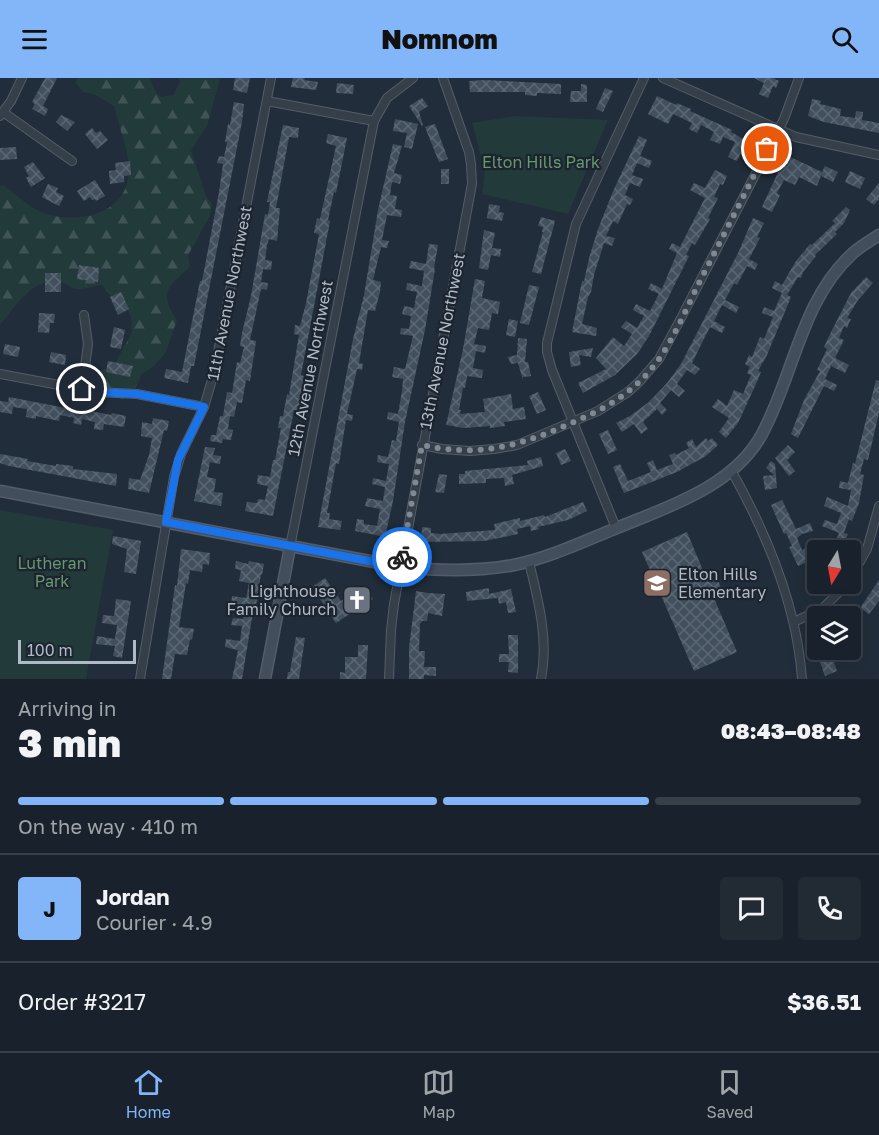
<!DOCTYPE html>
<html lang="en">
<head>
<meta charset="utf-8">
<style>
  body { margin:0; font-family:"Golos Text",sans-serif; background:#222a34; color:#f1f3f6; height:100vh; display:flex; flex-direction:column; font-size:22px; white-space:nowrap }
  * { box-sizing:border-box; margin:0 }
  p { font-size:20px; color:#9fa4a9 }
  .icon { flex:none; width:33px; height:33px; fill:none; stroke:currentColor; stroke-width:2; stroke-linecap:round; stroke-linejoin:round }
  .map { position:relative; height:601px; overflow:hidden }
  .sheet { display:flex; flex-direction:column; background:#19222c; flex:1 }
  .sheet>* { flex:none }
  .needle { width:39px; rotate:190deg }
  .buttons { position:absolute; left:807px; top:462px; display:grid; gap:12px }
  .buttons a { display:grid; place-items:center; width:54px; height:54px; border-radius:6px; background:#19222c; box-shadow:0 6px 24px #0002,0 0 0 2px #373f48; font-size:30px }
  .scale { position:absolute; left:18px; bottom:15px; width:118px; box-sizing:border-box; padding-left:6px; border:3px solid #b0bac6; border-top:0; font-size:16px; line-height:21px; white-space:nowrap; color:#b0bac6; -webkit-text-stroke:4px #1b242f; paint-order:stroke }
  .pin { position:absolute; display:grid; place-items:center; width:51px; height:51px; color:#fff; margin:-26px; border:3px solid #fff; border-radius:50%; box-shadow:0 2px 6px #0007 }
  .courier { position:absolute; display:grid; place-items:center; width:60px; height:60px; margin:-30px; border:4px solid #1a73e8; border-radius:50%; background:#fff; color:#222; box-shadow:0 2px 8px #0007 }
  .headline em { font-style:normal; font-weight:800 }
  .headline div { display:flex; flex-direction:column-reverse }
  .headline { display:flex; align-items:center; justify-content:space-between; height:102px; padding:0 18px }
  h1 { font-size:39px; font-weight:800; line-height:45px }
  .bar { display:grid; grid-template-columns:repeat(4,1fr); gap:9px 6px; align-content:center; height:72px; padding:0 18px }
  .bar i { height:8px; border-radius:4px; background:#373f48 }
  .bar .active { background:#83b6f9 }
  .bar p { grid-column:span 4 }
  .line { display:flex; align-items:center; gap:15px; padding:0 18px; border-top:2px solid #373f48 }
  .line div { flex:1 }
  .round { display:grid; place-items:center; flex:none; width:63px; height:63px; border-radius:6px; background:#222a34 }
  header { display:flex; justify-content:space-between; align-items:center; height:78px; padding:0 18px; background:#83b6f9; color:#111; font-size:27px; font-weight:800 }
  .tabs { display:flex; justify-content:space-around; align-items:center; height:84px; border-top:2px solid #373f48; background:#19222c; font-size:16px; color:#9fa4a9 }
  .tabs a { display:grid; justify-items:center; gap:3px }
  .tabs .active { color:#83b6f9 }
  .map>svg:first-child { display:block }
</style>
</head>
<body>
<header><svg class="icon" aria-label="menu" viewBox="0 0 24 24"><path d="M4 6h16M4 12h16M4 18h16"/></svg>Nomnom<svg class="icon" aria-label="search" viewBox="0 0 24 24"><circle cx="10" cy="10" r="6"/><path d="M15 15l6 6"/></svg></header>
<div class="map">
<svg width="879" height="601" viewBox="0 0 879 601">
  <defs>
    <pattern id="forest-firs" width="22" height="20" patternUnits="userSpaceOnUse" patternTransform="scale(1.5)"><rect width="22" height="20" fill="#233a3b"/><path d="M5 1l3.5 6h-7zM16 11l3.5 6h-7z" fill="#405456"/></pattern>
    <pattern id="building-cross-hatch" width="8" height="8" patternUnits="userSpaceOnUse" patternTransform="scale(1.5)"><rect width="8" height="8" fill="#42505e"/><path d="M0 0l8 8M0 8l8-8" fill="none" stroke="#5b6774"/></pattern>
  </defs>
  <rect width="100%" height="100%" fill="#212d3a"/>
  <path fill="url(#forest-firs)" d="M77,0H150L154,11L160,19L174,17L180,3L178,0H220L207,48L191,72L206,118L212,126L210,138L188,177L190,189C168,208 158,215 177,242L166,274L154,288L142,296L134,312L123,321L96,314L90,299L95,294L114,288L132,254L131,239L125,225L111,218L102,207C94,207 86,211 79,211C70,211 65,203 57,203C31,201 14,230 0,247V108L3,107C15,115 27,128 41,134C73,147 125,139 129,96C131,79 118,46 114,28L94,16L83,14L76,5Z"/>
  <g fill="#233a3b">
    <polygon points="515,38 608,42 568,136 482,116 485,93 472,45"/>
    <polygon points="0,432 113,452 86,601 0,601"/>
  </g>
  <g fill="url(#building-cross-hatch)">
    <polygon points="45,0 57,0 43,28 48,31 45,38 32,31 35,26 32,24"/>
    <polygon points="235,0 250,0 247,15 233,12"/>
    <polygon points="293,0 305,0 304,2 318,4 316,12 291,9"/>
    <polygon points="754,0 773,0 779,3 776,10 773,8 768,20 759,16 764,5"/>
    <polygon points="485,2 561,6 561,16 537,15 537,18 525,17 525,14 470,14 469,3"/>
    <polygon points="337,5 354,7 353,16 336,15"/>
    <polygon points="581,6 587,7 587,24 570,24 571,13 581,13"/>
    <polygon points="605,10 613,13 603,34 596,31"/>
    <polygon points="657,18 676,27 677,25 691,31 690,33 732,52 731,54 747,63 737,83 728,79 735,64 723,59 720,66 710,62 714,54 701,47 697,55 689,51 692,45 673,36 668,46 648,36"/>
    <polygon points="422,20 428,28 419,34 423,47 422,48 409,28"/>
    <polygon points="812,21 821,23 820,26 841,31 840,38 855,40 856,33 863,34 862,42 879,45 879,55 824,44 808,38"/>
    <polygon points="234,24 244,26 242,44 194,288 191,288 188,305 164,300 166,291 182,294 200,203 202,203 219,114 223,86 217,85 219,78 224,79 227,64 225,64 228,46 230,47"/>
    <polygon points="61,37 75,44 67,53 56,44"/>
    <polygon points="395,41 418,46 412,71 404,69 407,55 393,53"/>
    <polygon points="435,46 448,81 439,84 425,49"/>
    <polygon points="283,47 299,50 298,60 289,59 276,130 280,130 277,163 269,161 267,167 265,182 272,183 271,192 263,191 261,204 268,205 267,212 261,211 250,262 256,263 250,303 246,302 242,325 237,324 234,339 230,338 228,351 233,352 231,362 223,361 222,365 210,363 211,357 216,357 220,338 223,338 227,314 232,315 237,284 240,285 244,269 240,268 242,255 251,218 265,136 268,137 270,124 267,124"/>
    <polygon points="92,50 96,55 100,53 108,62 97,71 85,56"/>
    <polygon points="328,56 347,60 336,115 334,114 328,142 330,143 301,297 304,298 299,333 294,332 273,438 245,433 247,424 257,425 258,421 265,422 268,408 257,406 258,397 270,399 273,382 275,382 281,350 278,350 280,338 283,338 287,316 289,317 299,257 294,256 295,247 300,248 306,225 319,156 314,155 317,140 320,141 336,68 326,65"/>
    <polygon points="639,58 647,62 640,78 652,83 649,90 637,85 632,97 643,101 640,109 630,105 625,117 633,121 630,127 627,126 618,146 613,143 606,158 615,160 612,168 604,165 594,197 591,214 588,219 582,246 597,250 596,258 572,254 582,203 584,203 589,180 598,151 614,111"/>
    <polygon points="393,66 402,68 394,95 402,97 400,106 392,104 390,117 397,118 395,131 402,132 401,139 387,137 382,162 389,163 387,170 381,169 373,202 381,204 380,214 375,233 368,232 359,285 363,286 362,292 357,291 347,336 353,337 352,343 346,342 339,386 336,385 327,435 330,435 329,441 342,443 340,452 318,449 353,261 364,217 378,132"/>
    <polygon points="16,69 17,81 0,82 0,70"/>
    <polygon points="786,77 822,94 825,88 838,94 833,104 821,98 817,108 799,99 795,107 784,102 777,115 780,117 772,134 762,129"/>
    <polygon points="130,83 131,97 124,98 124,104 110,106 109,93 116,92 115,85"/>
    <polygon points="33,84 45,100 31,109 26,100 29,98 24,89"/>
    <rect x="441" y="91" width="8" height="15"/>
    <polygon points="715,92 727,98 723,107 720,106 714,119 718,120 708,140 710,141 695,167 692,165 686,177 689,178 649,258 637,276 615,297 583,315 578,305 606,291 596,280 613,259 624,268 632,256 621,249 626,243 637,250 644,238 633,232 636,226 650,233 659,216 648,211 651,205 662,211 677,175 669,171 672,165 680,169 705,120 690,112 694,105 705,110"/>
    <polygon points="850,93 865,100 860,111 845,104"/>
    <polygon points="95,102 105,118 96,123 95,121 92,122 90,119 84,123 77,113"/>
    <polygon points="879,105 879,121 874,127 866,121"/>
    <polygon points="48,106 58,110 56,114 64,118 59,128 42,119"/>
    <polygon points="489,126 500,128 499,134 504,135 502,143 487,140"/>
    <polygon points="846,129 850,132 844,145 835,154 837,156 815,177 816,178 803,194 801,200 798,199 787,217 791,219 767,277 758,293 761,294 756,306 738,345 726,360 719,354 729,340 712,329 718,321 727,328 734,312 743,316 751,297 747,295 750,289 745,286 749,277 752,279 760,259 764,261 773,239 762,235 764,229 774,233 782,215 772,210 775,203 782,207 796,183 810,166 812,167 835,145 832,143"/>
    <polygon points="541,139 555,143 541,196 532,194 543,154 542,154 543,149 538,148"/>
    <polygon points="753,140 764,145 757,159 760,160 749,181 758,186 755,192 747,188 737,207 734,205 725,222 739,229 736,235 722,227 714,243 725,249 722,255 710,249 692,285 700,291 695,297 687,292 677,306 685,313 679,319 671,312 660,325 667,332 662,337 657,331 643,344 648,351 641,356 634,346 622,354 616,345 630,338 649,324 667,305 681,286 739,173"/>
    <polygon points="484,152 495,155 492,170 501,171 500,179 491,177 488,192 479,190"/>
    <polygon points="429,166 438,167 434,190 435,191 425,252 405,344 393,423 385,459 371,456 355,453 357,441 364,442 364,446 377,448 380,431 365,428 367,420 383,423 385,409 372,406 373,400 386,403 389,386 377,384 378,377 388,379 392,362 396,363 399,344 387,341 388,334 398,336 402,313 403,301 392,299 394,289 405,291 413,258 400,256 401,250 409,251 411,238 402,236 404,228 414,230 417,214 406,212 407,205 422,208 424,193 409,190 411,183 426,186"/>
    <polygon points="79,187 99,190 98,204 77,201"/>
    <rect x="45" y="195" width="16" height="19"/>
    <polygon points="866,199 873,205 858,222 847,240 851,241 847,250 844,248 839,260 844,262 835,280 849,287 845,295 831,288 825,301 837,307 834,313 824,308 798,360 791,356 804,322 820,293 817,292 827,271 824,269 830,256 851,215"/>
    <polygon points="475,201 485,203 482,220 500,224 498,236 492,235 489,252 478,250 474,266 486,268 485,275 476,273 473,290 483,292 482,300 467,298 465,310 463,310 459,332 461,332 460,336 485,334 483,321 511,316 513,331 524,329 526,341 504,344 505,348 490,350 490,348 464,350 446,347 463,271"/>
    <polygon points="529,207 539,209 529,247 520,245"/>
    <polygon points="121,214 129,231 118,237 110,219"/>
    <polygon points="39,235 55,236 54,245 50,245 49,255 38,254"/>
    <polygon points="509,241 518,243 515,259 506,257"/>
    <polygon points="114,249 125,252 121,271 110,269"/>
    <polygon points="518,260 527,261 525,284 528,284 531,298 523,299 523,302 518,285 511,286 508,279 517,277"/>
    <polygon points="5,266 20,269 18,279 3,276"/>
    <polygon points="593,270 591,279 579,277 581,287 571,289 569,274"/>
    <polygon points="51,274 66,277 65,287 49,284"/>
    <polygon points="108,283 133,288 130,299 106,294"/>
    <polygon points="876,302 879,303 879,335 868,382 864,381 860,396 864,397 859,425 852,443 849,441 844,455 848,456 843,468 840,469 834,467 839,455 822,448 825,442 837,446 841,435 824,428 827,419 848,428 851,412 839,410 840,403 848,405 853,385 855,386"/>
    <polygon points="538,314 546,332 537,336 529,318"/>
    <polygon points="9,319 66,330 67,328 111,337 112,335 126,338 124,349 104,346 103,352 94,351 95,344 82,341 81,347 73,345 74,340 60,337 59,343 36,338 36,341 26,339 27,331 13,329 12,336 0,334 0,323 8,324"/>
    <polygon points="153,340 169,343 167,353 164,352 149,415 128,411 129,400 140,402 149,377 152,360 141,358 142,344 152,346"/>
    <polygon points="608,352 617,372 608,376 599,356"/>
    <polygon points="706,360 708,363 712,360 718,367 706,378 677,394 624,415 613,389 620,386 628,403 651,394 647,385 653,382 657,392 673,386 669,377 675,375 676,377 689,370 686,365 692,361 696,369"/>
    <polygon points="788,367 795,374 787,382 795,393 789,398 775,380"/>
    <polygon points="205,369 215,370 213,377 221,378 220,386 210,384 207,399 216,401 214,414 223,415 221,428 194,423"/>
    <polygon points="565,371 571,383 561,387 556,375"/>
    <polygon points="0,376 28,381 27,383 56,388 56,386 73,388 73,391 117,396 116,408 9,388 0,385"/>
    <polygon points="541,379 543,388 512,397 514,406 505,408 504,400 486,401 486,405 459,406 459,396 465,396 465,393 528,387 527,383"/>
    <polygon points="771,383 775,386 777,410 765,412 763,398 774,397 766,390"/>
    <polygon points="439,396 447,397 444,415 435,414"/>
    <polygon points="782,422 796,451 810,445 813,453 802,456 797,460 802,472 808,469 811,475 805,478 807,484 798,488 789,469 792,468 786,455 784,456 771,427"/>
    <polygon points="583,424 587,433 568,442 538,449 539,451 531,453 530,448 517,451 518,456 484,463 421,464 422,449 431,450 431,455 440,456 495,452 494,446 520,440 520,443 544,437 545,439"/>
    <polygon points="687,454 707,502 716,498 723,514 713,518 737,574 694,593 642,474"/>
    <polygon points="113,458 141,463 136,496 124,494 127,471 112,466"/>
    <polygon points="181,471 210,475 209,487 203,486 202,494 190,492 188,506 186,505 179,549 194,551 192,562 190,561 187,577 175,576 171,601 162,601 175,507 177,508"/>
    <polygon points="236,483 248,486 249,483 264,486 262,497 261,496 255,534 253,534 242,601 232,601 238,572 225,569 226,561 240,563 242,548 231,547 233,540 243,541 245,529 231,527 232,518 246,520 249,505 239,503 241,492 235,491"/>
    <polygon points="818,492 818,504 811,509 805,501"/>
    <polygon points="325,500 341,523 364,508 373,521 336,545 312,509"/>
    <polygon points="879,502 879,523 869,536 860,530"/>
    <polygon points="489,510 489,516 511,511 516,534 508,535 506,524 499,526 498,520 467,523 466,514"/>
    <polygon points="416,513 428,515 445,516 442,538 428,535 427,543 422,543 420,546 419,573 425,573 424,589 436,589 436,598 424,597 424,601 409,601 409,570"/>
    <polygon points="116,521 131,523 122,580 113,578 115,568 96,566 97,558 115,561 117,547 102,545 103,537 114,538"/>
    <polygon points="508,557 518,557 518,595 508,594 509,584 499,584 499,576 509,576"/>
    <polygon points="296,559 305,560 299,601 287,601 288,594 290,594"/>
    <polygon points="358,567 368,567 366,601 340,601 340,594 345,595 345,579 358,579"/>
    <polygon points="832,579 837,593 825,598 820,584"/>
  </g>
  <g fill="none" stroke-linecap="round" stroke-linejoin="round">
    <g stroke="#535d68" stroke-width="10">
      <g id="street">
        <polyline points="663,0 796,59 879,77"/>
        <polyline points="267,23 374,43"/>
        <polyline points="3,34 72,83"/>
        <polyline points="0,38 11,23 22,0"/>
        <polyline points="0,296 96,314 137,316 204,329"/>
        <polyline points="82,311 88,266 84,237"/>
        <polyline points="422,367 442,371 470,373 494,371 517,367 598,333 628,314 639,304 659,281 680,242 784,41 799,0"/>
        <path d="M731,392C767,456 797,528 802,601"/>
        <polyline points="616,450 552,292 547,274 547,265 576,146 644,0"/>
        <polyline points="290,469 374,43 387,20 413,0"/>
        <path d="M529,484C538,521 549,562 541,601"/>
        <polyline points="850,501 867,471 879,428"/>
        <polyline points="794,544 823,530 847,506"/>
        <polyline points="140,601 174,399 181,376 204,329 214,295 271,0"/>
        <polyline points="389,601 391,552 394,526 472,106 471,86 469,74 443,0"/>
      </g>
    </g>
    <g stroke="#535d68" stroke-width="13">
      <g id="secondary">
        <path d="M0,413L401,489C439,493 476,494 514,487C548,480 580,465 612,452C664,430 733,410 762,356C794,297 801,222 853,175C861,168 870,163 879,157"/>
        <polyline points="265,601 290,469"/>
      </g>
    </g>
    <use href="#street" stroke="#353f4a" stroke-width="8"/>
    <use href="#secondary" stroke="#434e5d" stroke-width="10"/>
  </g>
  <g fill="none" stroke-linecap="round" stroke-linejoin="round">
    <path stroke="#7e8995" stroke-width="6" stroke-dasharray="0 10.8" d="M402,479L422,367C472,378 509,371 555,352C584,340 615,327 638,305C667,279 682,239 699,205C722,160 745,116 767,71"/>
    <polyline stroke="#1a73e8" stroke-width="8" points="82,311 96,314 137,316 204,329 178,382 166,444 400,489 402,479"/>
  </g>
  <defs>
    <g id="school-square" transform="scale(1.5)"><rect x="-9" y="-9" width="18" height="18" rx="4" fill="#8d6e63" stroke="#1b242f"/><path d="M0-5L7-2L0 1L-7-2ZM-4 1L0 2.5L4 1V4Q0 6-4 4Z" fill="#fff"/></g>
    <g id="church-square" transform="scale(1.5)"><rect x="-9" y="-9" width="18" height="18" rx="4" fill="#6b7280" stroke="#1b242f"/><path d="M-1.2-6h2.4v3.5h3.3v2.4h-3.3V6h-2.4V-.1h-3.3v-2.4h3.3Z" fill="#fff"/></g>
  </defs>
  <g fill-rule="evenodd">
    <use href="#school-square" x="657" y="505"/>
    <use href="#church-square" x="357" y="522"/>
  </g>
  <g text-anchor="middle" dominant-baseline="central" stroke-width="4.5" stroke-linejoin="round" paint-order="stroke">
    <g font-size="16" fill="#679870" stroke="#1b242f">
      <text x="541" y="84">Elton Hills Park</text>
      <text x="52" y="485">Lutheran<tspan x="52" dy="18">Park</tspan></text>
    </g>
    <g font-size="16" fill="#b0bac6" stroke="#1b242f">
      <text transform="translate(229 215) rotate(-79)">11th Avenue Northwest</text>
      <text transform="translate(442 263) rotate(-79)">13th Avenue Northwest</text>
      <text transform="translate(310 290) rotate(-79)">12th Avenue Northwest</text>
    </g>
    <g font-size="16" fill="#b0bac6" stroke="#1b242f" text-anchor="start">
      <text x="678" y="496">Elton Hills<tspan x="678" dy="18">Elementary</tspan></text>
      <text x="336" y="513" text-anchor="end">Lighthouse<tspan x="336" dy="18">Family Church</tspan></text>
    </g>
  </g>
</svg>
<div class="buttons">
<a><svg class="needle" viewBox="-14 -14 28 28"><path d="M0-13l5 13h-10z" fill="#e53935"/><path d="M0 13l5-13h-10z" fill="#9fa4a9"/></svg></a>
<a><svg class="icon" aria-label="layers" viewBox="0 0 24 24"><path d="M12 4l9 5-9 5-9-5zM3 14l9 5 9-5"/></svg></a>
</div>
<div class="scale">100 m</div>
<div class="pin" style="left:767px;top:71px;background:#ea580c"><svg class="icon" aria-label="bag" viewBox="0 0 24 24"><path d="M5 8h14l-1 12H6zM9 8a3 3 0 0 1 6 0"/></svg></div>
<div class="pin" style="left:82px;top:311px;background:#1f2937"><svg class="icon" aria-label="home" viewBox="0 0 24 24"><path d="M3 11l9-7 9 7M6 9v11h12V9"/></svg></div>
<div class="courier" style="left:402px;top:479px"><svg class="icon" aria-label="bike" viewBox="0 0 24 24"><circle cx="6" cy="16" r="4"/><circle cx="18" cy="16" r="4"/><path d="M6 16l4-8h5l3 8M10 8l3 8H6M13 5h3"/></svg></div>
</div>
<section class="sheet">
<div class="headline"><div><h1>3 min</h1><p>Arriving in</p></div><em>08:43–08:48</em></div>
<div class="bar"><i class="active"></i><i class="active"></i><i class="active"></i><i></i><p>On the way · 410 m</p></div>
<div class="line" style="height:108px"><b class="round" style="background:#83b6f9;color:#111">J</b><div><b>Jordan</b><p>Courier · 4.9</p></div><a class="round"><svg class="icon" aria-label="chat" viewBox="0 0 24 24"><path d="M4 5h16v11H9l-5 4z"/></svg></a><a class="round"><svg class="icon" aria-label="phone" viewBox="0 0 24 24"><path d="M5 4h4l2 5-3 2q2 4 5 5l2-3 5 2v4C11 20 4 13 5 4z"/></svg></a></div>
<div class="line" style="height:78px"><div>Order #3217</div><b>$36.51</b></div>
</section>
<nav class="tabs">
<a class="active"><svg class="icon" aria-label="home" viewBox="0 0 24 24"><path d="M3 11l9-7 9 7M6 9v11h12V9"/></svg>Home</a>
<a><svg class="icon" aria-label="map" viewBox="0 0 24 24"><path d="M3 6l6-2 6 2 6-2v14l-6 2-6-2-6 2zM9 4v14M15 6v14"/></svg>Map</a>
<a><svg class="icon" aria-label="saved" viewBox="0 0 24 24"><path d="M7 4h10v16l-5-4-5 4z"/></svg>Saved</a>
</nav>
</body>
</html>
